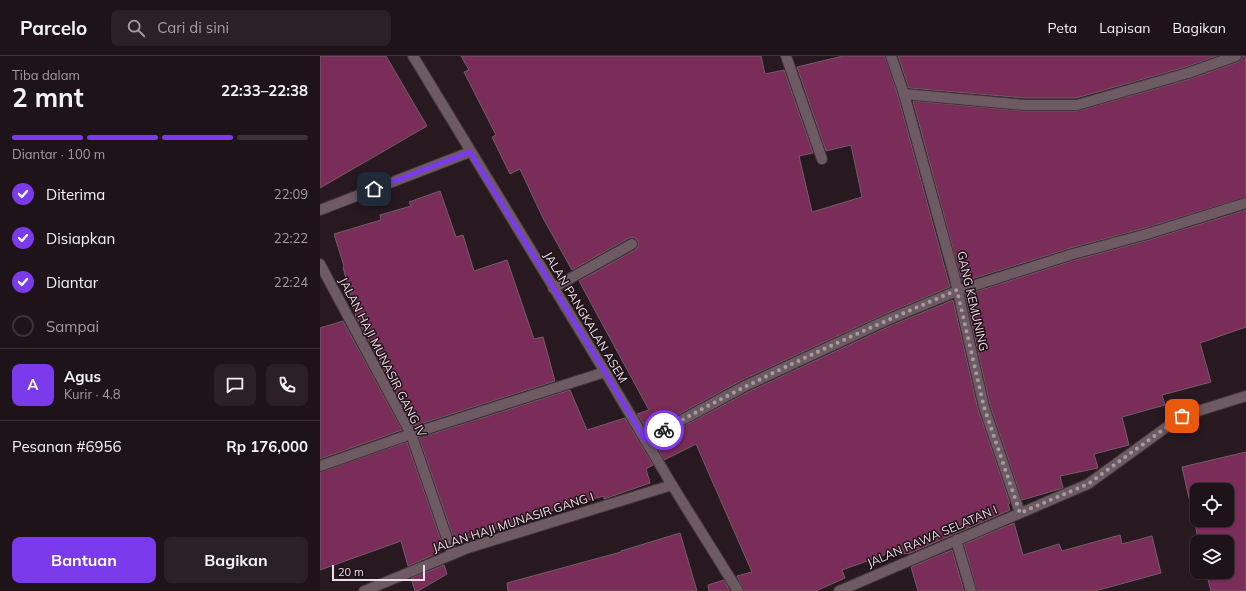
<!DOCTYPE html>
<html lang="id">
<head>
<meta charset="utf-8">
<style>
  body { margin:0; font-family:Mulish,sans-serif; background:#2b2026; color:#f1f3f6; height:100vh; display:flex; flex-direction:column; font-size:15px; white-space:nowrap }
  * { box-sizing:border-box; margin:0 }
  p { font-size:13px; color:#a19ea2 }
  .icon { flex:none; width:22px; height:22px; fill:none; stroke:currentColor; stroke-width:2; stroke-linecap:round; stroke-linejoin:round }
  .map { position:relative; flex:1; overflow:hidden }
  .sheet { display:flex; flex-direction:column; background:#1e1319; width:320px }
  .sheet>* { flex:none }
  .tools { position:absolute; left:870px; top:427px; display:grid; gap:8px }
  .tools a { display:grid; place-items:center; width:44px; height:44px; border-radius:8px; background:#1e1319; box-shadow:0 1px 3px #0004,0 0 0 1px #3c3238; font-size:20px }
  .scale { position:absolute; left:12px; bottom:10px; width:93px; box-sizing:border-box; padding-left:4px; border:2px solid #ebe0e5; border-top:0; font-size:11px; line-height:14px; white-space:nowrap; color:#ebe0e5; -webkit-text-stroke:3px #1e1017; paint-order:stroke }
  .pin { position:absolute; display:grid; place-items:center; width:34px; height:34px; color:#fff; margin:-17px; border-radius:8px; box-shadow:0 2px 6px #0006 }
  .courier { position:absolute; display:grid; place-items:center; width:40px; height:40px; margin:-20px; border:3px solid #7c3aed; border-radius:50%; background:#fff; color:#222; box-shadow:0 1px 5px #0007 }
  .head em { font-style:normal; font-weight:700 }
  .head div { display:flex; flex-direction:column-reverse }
  .head { display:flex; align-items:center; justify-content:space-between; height:68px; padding:0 12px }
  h1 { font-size:26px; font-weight:700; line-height:30px }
  .bar { display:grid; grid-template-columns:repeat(4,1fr); gap:6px 4px; align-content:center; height:48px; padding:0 12px }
  .bar i { height:5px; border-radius:3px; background:#3c3238 }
  .bar .active { background:#7c3aed }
  .bar p { grid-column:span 4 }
  .line { display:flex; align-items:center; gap:10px; padding:0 12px; border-top:1px solid #3c3238 }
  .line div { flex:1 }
  .round { display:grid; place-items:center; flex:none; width:42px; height:42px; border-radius:8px; background:#2b2026 }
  ol { padding:0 12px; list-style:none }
  li { display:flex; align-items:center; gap:12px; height:44px }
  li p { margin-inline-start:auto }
  li .icon { padding:4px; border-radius:50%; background:#7c3aed; color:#fff; stroke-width:4 }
  li:last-child { color:#a19ea2 }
  li i { width:22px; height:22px; border:2px solid #3c3238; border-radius:50% }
  .button { display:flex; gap:8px; margin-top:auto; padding:8px 12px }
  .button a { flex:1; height:46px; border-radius:8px; background:#7c3aed; color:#fff; font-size:16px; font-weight:700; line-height:46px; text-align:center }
  .button a+a { background:#2b2026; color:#f1f3f6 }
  header { display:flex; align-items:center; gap:24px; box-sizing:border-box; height:56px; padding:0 20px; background:#1e1319; border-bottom:1px solid #3c3238 }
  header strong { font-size:19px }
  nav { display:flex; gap:22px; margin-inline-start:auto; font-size:14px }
  .search { width:280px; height:36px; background:#2b2026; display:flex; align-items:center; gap:10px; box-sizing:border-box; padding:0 14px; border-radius:8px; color:#a19ea2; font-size:15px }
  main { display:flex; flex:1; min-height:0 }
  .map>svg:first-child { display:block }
</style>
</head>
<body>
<header>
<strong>Parcelo</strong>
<div class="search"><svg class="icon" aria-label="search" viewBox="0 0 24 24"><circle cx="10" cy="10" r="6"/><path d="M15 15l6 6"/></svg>Cari di sini</div>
<nav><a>Peta</a><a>Lapisan</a><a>Bagikan</a></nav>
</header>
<main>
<section class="sheet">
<div class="head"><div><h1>2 mnt</h1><p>Tiba dalam</p></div><em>22:33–22:38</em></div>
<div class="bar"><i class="active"></i><i class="active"></i><i class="active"></i><i></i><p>Diantar · 100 m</p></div>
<ol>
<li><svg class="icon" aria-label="check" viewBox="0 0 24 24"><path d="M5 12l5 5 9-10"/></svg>Diterima<p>22:09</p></li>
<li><svg class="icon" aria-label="check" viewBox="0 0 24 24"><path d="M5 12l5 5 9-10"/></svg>Disiapkan<p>22:22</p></li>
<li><svg class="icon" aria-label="check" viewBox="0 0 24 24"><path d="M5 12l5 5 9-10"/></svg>Diantar<p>22:24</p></li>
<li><i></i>Sampai</li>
</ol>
<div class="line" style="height:72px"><b class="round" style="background:#7c3aed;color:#fff">A</b><div><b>Agus</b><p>Kurir · 4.8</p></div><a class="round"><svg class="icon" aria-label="chat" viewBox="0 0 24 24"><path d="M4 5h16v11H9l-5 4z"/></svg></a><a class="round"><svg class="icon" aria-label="phone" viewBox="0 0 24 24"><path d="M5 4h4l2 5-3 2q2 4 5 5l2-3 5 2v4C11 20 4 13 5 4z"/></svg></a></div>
<div class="line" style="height:52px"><div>Pesanan #6956</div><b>Rp 176,000</b></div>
<div class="button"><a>Bantuan</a><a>Bagikan</a></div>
</section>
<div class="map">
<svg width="926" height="535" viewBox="0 0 926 535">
  <rect width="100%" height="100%" fill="#281921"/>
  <g fill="#7a2d59" stroke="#715e67" fill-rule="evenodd">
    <polygon points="0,0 66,0 107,70 0,132"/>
    <polygon points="141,0 441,0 445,18 464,14 493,97 479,100 492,156 542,141 531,89 506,95 477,11 523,0 565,0 578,40 630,231 565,258 422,324 328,375 317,358 329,354 259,225 315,194 318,191 318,185 315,182 309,182 252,214 223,162 200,113 190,118 172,81 176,79 144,16 149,14"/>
    <polygon points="578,0 897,0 866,11 756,42 705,42 589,32"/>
    <polygon points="922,0 926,0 926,141 825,172 751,192 642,226 593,45 704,55 757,55 870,23 918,6 921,4"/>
    <polygon points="120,135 136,181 143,179 154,215 187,204 214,283 223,281 235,325 94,370 36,261 23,211 24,210 14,178 61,164 60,159 91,150 89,146"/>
    <polygon points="926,154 926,271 880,287 891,326 842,339 845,349 802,361 809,389 774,398 778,412 740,420 743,432 702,444 670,349 645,239 755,204 829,184"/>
    <polygon points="633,244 658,353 690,447 688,448 690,454 588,498 587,497 580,499 578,494 522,514 525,522 496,535 424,535 417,520 432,516 376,388 344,404 334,386 428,336 570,270"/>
    <polygon points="23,265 82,374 0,403 0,272"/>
    <polygon points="250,334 267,374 305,362 333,409 326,413 330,427 284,443 284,440 237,452 228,457 135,486 99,382"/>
    <polygon points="87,386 123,490 119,491 120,496 88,510 81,485 0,514 0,416"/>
    <path d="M926,396V535H891L886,516H907V486H879L862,411ZM877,434H907V464H877Z"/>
    <polygon points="694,467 703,499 739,488 742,495 800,479 802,488 832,480 841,517 775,535 657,535 644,488"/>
    <polygon points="360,477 377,535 188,535 187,527 301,496 301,495"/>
    <polygon points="632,494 644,535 598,535 591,511"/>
    <polygon points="124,509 127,518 98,535 95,535 91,522"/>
    <polygon points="404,524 410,535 389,535 388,529"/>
  </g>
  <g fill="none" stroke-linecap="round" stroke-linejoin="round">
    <g stroke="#40343a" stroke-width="12">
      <g id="minor">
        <polyline points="93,0 285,316 352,429 418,535"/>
        <polyline points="466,0 502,103"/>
        <polyline points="571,0 584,38 634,219 664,351 700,457"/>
        <polyline points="584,38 705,49 757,49 868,17 916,0"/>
        <polyline points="0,154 150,96"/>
        <polyline points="0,208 91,378 132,497"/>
        <polyline points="233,232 312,188"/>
        <polyline points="325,384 425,330 567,264 637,235 753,198 827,178 926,147"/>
        <polyline points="0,410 91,378 285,316"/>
        <polyline points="636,484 651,535"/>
        <polyline points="44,535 148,492 352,429"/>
        <polyline points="519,535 768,428 862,360 926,340"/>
      </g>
    </g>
    <use href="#minor" stroke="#6d5a63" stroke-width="10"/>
  </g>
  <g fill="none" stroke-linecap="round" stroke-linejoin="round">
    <path stroke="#a79aa0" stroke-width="4" stroke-dasharray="0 7.2" d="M344,374C438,321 537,277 637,234L664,351L700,457L768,428L862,360"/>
    <polyline stroke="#7c3aed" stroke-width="5" points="54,133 150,96 285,316 325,384 344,374"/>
  </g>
  <g text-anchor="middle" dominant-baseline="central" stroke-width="3" stroke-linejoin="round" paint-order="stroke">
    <g font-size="12" fill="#ebe0e5" stroke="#1e1017">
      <text transform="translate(653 245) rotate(77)">GANG KEMUNING</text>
      <text transform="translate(266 261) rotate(59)">JALAN PANGKALAN ASEM</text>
      <text transform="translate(63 301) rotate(63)">JALAN HAJI MUNASIR GANG IV</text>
      <text transform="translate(193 466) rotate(-18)">JALAN HAJI MUNASIR GANG I</text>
      <text transform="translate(612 480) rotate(-23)">JALAN RAWA SELATAN I</text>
    </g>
  </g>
</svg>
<div class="tools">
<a><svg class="icon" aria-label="locate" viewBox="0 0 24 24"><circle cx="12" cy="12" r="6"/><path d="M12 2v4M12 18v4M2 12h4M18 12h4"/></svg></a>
<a><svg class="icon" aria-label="layers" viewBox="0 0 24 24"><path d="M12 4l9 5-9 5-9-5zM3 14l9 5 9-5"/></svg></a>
</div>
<div class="scale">20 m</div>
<div class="pin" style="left:862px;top:360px;background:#ea580c"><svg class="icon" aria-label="bag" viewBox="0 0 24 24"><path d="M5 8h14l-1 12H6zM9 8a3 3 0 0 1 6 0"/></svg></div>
<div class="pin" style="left:54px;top:133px;background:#1f2937"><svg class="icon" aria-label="home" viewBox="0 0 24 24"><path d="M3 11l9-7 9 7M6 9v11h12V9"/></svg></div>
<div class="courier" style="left:344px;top:374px"><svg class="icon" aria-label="bike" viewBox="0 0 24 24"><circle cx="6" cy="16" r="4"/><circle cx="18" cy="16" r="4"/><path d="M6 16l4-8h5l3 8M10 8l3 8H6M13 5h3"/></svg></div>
</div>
</main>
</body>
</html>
